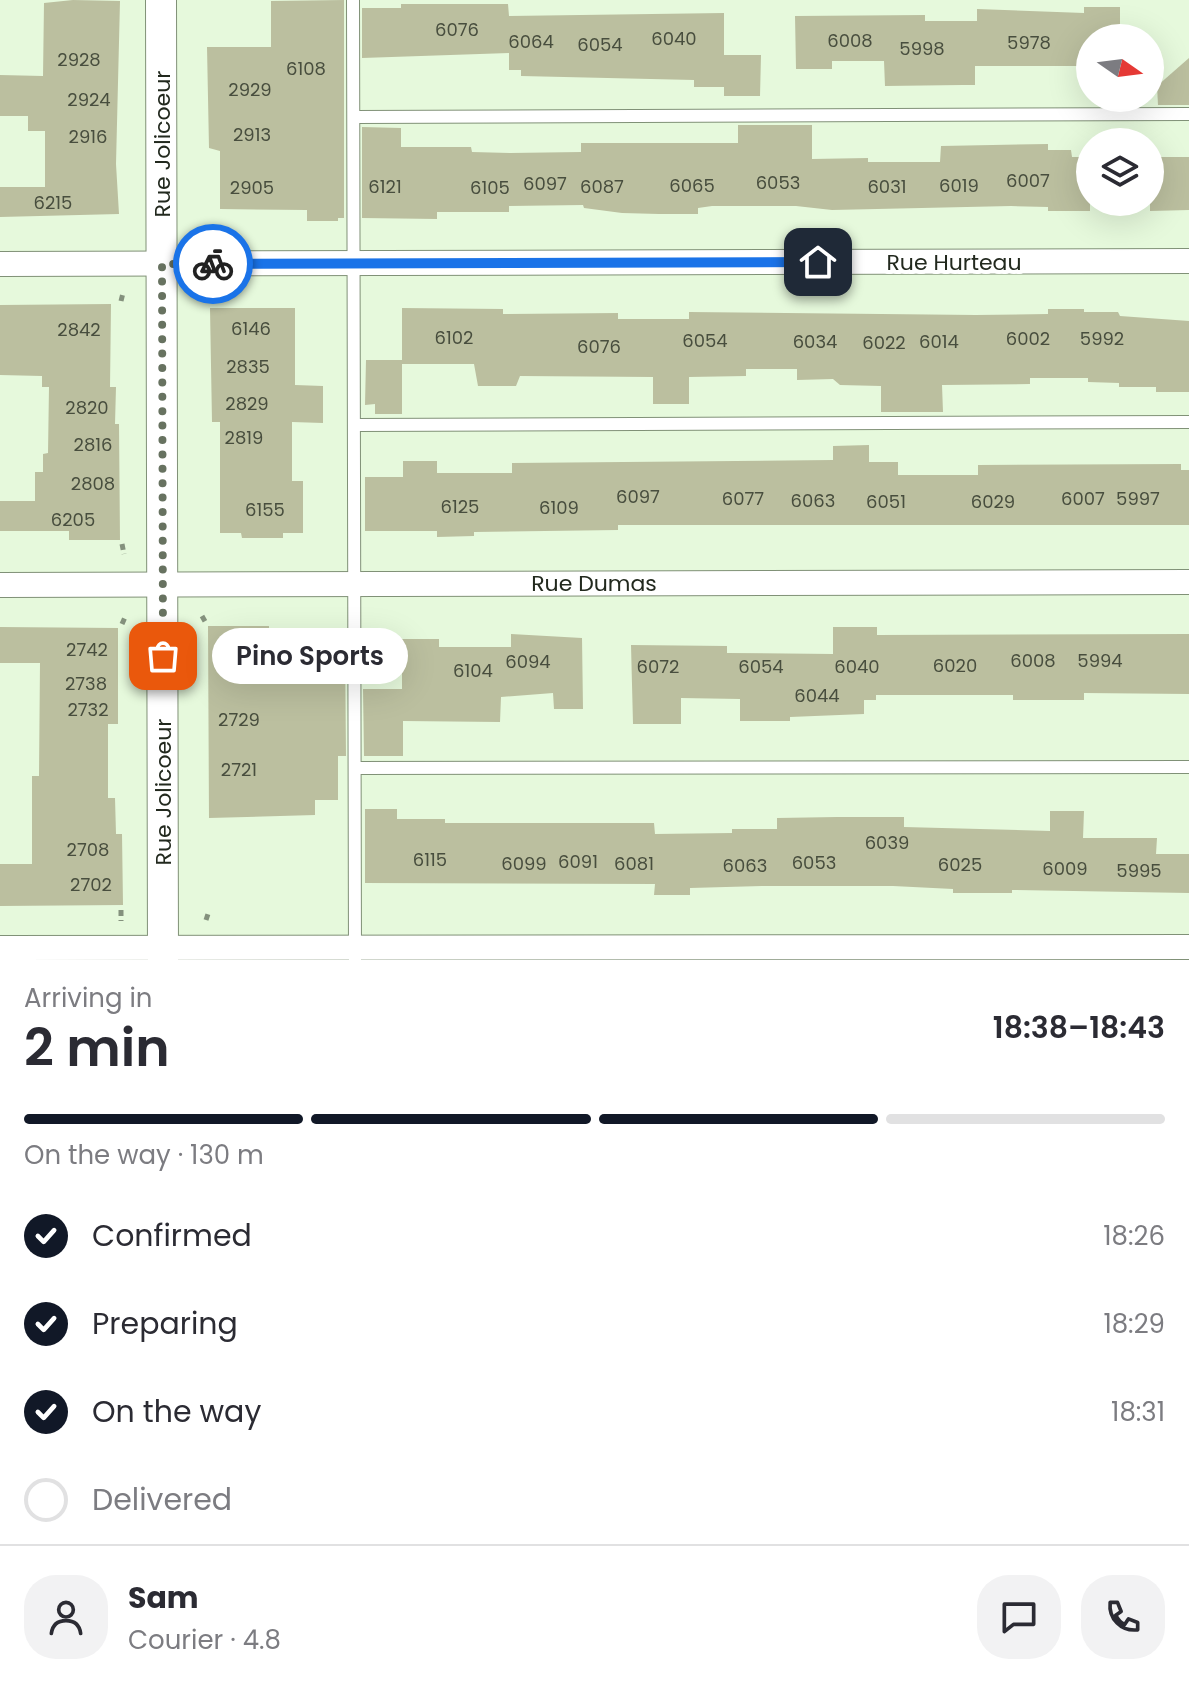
<!DOCTYPE html>
<html lang="en">
<head>
<meta charset="utf-8">
<style>
  body { margin:0; font-family:Poppins,sans-serif; background:#f2f2f3; color:#2b2b33; height:100vh; display:flex; flex-direction:column; font-size:30px; white-space:nowrap }
  * { box-sizing:border-box; margin:0 }
  p { font-size:26px; color:#7c7c81 }
  .icon { flex:none; width:44px; height:44px; fill:none; stroke:currentColor; stroke-width:2; stroke-linecap:round; stroke-linejoin:round }
  .map { position:relative; height:960px; overflow:hidden }
  .sheet { display:flex; flex-direction:column; background:#fff; flex:1 }
  .sheet>* { flex:none }
  .needle { width:52px; rotate:104deg }
  .tools { position:absolute; left:1076px; top:24px; display:grid; gap:16px }
  .tools a { display:grid; place-items:center; width:88px; height:88px; border-radius:50%; background:#fff; box-shadow:0 8px 32px #0002; font-size:40px }
  .pin { position:absolute; display:grid; place-items:center; width:68px; height:68px; color:#fff; margin:-34px; border-radius:16px; box-shadow:0 4px 12px #0006 }
  .courier { position:absolute; display:grid; place-items:center; width:80px; height:80px; margin:-40px; border:6px solid #1a73e8; border-radius:50%; background:#fff; color:#222; box-shadow:0 2px 10px #0007 }
  .bubble { position:absolute; height:56px; border-radius:28px; background:#fff; box-shadow:0 8px 32px #0002; font-size:26px; font-weight:600; line-height:56px; text-align:center }
  .head em { font-style:normal; font-weight:600 }
  .head div { display:flex; flex-direction:column-reverse }
  .head { display:flex; align-items:center; justify-content:space-between; height:136px; padding:0 24px }
  h1 { font-size:52px; font-weight:600; line-height:60px }
  .bar { display:grid; grid-template-columns:repeat(4,1fr); gap:12px 8px; align-content:center; height:96px; padding:0 24px }
  .bar i { height:10px; border-radius:6px; background:#e1e1e2 }
  .bar .selected { background:#111827 }
  .bar p { grid-column:span 4 }
  .line { display:flex; align-items:center; gap:20px; padding:0 24px; border-top:2px solid #e1e1e2 }
  .line div { flex:1 }
  .round { display:grid; place-items:center; flex:none; width:84px; height:84px; border-radius:32px; background:#f2f2f3 }
  ol { padding:0 24px; list-style:none }
  li { display:flex; align-items:center; gap:24px; height:88px }
  li p { margin-inline-start:auto }
  li .icon { padding:8px; border-radius:50%; background:#111827; color:#fff; stroke-width:4 }
  li:last-child { color:#7c7c81 }
  li i { width:44px; height:44px; border:4px solid #e1e1e2; border-radius:50% }
  .map>svg:first-child { display:block }
</style>
</head>
<body>
<div class="map">
<svg width="1189" height="960" viewBox="0 0 1189 960">
  <rect width="100%" height="100%" fill="#e6f9dc"/>
  <g fill="#bbbf9f">
    <polygon points="73,0 120,1 116,164 119,214 0,217 0,187 45,187 45,131 28,131 28,116 0,116 0,75 43,76 44,3"/>
    <polygon points="344,0 344,218 338,218 338,221 307,221 307,210 220,209 220,151 209,148 207,47 271,47 271,1"/>
    <polygon points="401,4 508,4 509,16 724,13 724,55 761,55 760,96 724,96 724,87 694,87 694,80 521,76 521,70 509,70 509,53 362,58 362,8 401,8"/>
    <polygon points="1084,7 1120,7 1120,38 1090,38 1090,66 975,66 975,85 962,85 885,86 884,61 832,61 832,69 796,69 795,16 925,15 925,21 977,21 977,9 1084,13"/>
    <polygon points="1189,58 1189,105 1158,105 1157,86"/>
    <polygon points="738,125 812,125 812,159 868,158 868,162 940,162 941,146 1048,144 1048,150 1071,150 1072,157 1090,157 1090,211 1048,211 1048,207 1011,206 832,210 796,206 712,206 698,208 698,214 659,214 622,213 584,208 583,205 509,206 509,212 437,212 437,219 362,218 362,127 401,128 401,147 471,147 472,152 510,153 581,152 581,143 738,143"/>
    <polygon points="1150,157 1189,157 1189,210 1150,211"/>
    <polygon points="111,304 110,387 116,387 115,424 119,424 120,540 69,540 69,531 0,531 0,501 35,501 35,472 43,472 43,454 48,453 49,387 42,387 42,376 0,375 0,305"/>
    <polygon points="210,308 295,308 295,385 323,386 323,423 292,422 292,481 303,481 303,533 283,533 283,538 242,538 241,533 220,533 220,422 212,422"/>
    <polygon points="402,308 503,309 503,314 618,313 618,319 689,319 689,312 976,315 1048,314 1048,309 1084,309 1084,312 1118,312 1120,316 1189,321 1189,392 1156,392 1156,387 1119,387 1119,383 1088,382 1088,378 1030,378 1030,384 942,385 943,412 881,412 881,386 840,385 833,379 797,380 797,369 746,369 746,376 689,377 689,404 653,404 653,377 520,376 516,386 478,386 474,364 402,364"/>
    <polygon points="366,360 402,360 402,414 375,414 375,404 365,405"/>
    <polygon points="869,445 869,462 898,462 898,475 978,475 978,465 1181,464 1181,470 1189,470 1189,525 618,525 618,530 474,532 474,536 437,537 437,531 365,531 365,477 403,477 403,461 437,461 437,473 512,473 512,463 833,460 833,446"/>
    <polygon points="208,626 269,626 269,643 345,642 346,756 338,756 338,800 315,800 315,815 209,818"/>
    <polygon points="0,627 118,628 118,724 108,724 108,798 115,798 116,834 122,834 123,905 0,906 0,864 32,864 32,776 39,776 40,663 0,663"/>
    <polygon points="833,627 877,627 877,635 1189,634 1189,694 1084,693 1084,700 1013,700 1013,695 876,695 876,700 864,700 864,714 790,717 790,721 740,721 740,699 681,698 681,724 633,724 631,645 727,646 727,653 833,654"/>
    <polygon points="511,634 582,638 583,709 554,709 553,693 501,697 500,722 403,721 403,756 364,756 363,689 402,689 402,639 439,639 439,647 511,647"/>
    <polygon points="365,809 397,809 397,819 445,819 445,823 654,823 655,834 732,833 732,829 777,829 777,818 837,817 904,817 904,827 1050,831 1050,811 1084,811 1083,838 1157,838 1156,854 1189,854 1189,893 1012,890 1012,893 953,893 953,889 893,886 762,886 690,888 690,895 654,895 655,884 365,883"/>
  </g>
  <g fill="none" stroke-linecap="round" stroke-linejoin="round">
    <g stroke="#809177" stroke-width="14">
      <g id="service">
        <polyline points="353,0 355,960"/>
        <polyline points="354,117 1189,114"/>
        <polyline points="355,425 1189,422"/>
        <polyline points="355,768 1189,767"/>
      </g>
    </g>
    <g stroke="#809177" stroke-width="26">
      <g id="minor">
        <polyline points="0,264 1189,261"/>
        <polyline points="0,585 1189,582"/>
        <polyline points="0,948 1189,947"/>
      </g>
    </g>
    <g stroke="#809177" stroke-width="32">
      <polyline id="tertiary" points="161,0 163,960"/>
    </g>
    <g stroke="#84917d" stroke-width="5" stroke-dasharray="6 4" stroke-linecap="butt">
      <polyline points="202,294 206,299"/>
      <polyline points="121,301 123,293"/>
      <polyline points="122,544 124,554"/>
      <polyline points="202,616 206,623"/>
      <polyline points="122,624 126,615"/>
      <polyline points="121,910 121,921"/>
      <polyline points="206,920 209,911"/>
    </g>
    <use href="#service" stroke="#fff" stroke-width="12"/>
    <use href="#minor" stroke="#fff" stroke-width="24"/>
    <use href="#tertiary" stroke="#fff" stroke-width="30"/>
  </g>
  <g fill="none" stroke-linecap="round" stroke-linejoin="round">
    <polyline stroke="#677260" stroke-width="8" stroke-dasharray="0 14.4" points="163,656 162,264 213,264"/>
    <polyline stroke="#1a73e8" stroke-width="10" points="213,264 818,262"/>
  </g>
  <g text-anchor="middle" dominant-baseline="central" stroke-width="8" stroke-linejoin="round" paint-order="stroke">
    <g font-size="18" fill="#484e3e">
      <text x="457" y="29">6076</text>
      <text x="674" y="38">6040</text>
      <text x="850" y="40">6008</text>
      <text x="531" y="41">6064</text>
      <text x="1029" y="42">5978</text>
      <text x="600" y="44">6054</text>
      <text x="922" y="48">5998</text>
      <text x="79" y="59">2928</text>
      <text x="306" y="68">6108</text>
      <text x="250" y="89">2929</text>
      <text x="89" y="99">2924</text>
      <text x="252" y="134">2913</text>
      <text x="88" y="136">2916</text>
      <text x="1028" y="180">6007</text>
      <text x="778" y="182">6053</text>
      <text x="545" y="183">6097</text>
      <text x="692" y="185">6065</text>
      <text x="959" y="185">6019</text>
      <text x="385" y="186">6121</text>
      <text x="602" y="186">6087</text>
      <text x="887" y="186">6031</text>
      <text x="252" y="187">2905</text>
      <text x="490" y="187">6105</text>
      <text x="53" y="202">6215</text>
      <text x="251" y="328">6146</text>
      <text x="79" y="329">2842</text>
      <text x="454" y="337">6102</text>
      <text x="1028" y="338">6002</text>
      <text x="1102" y="338">5992</text>
      <text x="705" y="340">6054</text>
      <text x="815" y="341">6034</text>
      <text x="939" y="341">6014</text>
      <text x="884" y="342">6022</text>
      <text x="599" y="346">6076</text>
      <text x="248" y="366">2835</text>
      <text x="247" y="403">2829</text>
      <text x="87" y="407">2820</text>
      <text x="244" y="437">2819</text>
      <text x="93" y="444">2816</text>
      <text x="93" y="483">2808</text>
      <text x="638" y="496">6097</text>
      <text x="743" y="498">6077</text>
      <text x="1083" y="498">6007</text>
      <text x="1138" y="498">5997</text>
      <text x="813" y="500">6063</text>
      <text x="886" y="501">6051</text>
      <text x="993" y="501">6029</text>
      <text x="460" y="506">6125</text>
      <text x="559" y="507">6109</text>
      <text x="265" y="509">6155</text>
      <text x="73" y="519">6205</text>
      <text x="87" y="649">2742</text>
      <text x="1033" y="660">6008</text>
      <text x="1100" y="660">5994</text>
      <text x="528" y="661">6094</text>
      <text x="955" y="665">6020</text>
      <text x="658" y="666">6072</text>
      <text x="761" y="666">6054</text>
      <text x="857" y="666">6040</text>
      <text x="473" y="670">6104</text>
      <text x="86" y="683">2738</text>
      <text x="817" y="695">6044</text>
      <text x="88" y="709">2732</text>
      <text x="239" y="719">2729</text>
      <text x="239" y="769">2721</text>
      <text x="887" y="842">6039</text>
      <text x="88" y="849">2708</text>
      <text x="430" y="859">6115</text>
      <text x="578" y="861">6091</text>
      <text x="814" y="862">6053</text>
      <text x="524" y="863">6099</text>
      <text x="634" y="863">6081</text>
      <text x="960" y="864">6025</text>
      <text x="745" y="865">6063</text>
      <text x="1065" y="868">6009</text>
      <text x="1139" y="870">5995</text>
      <text x="91" y="884">2702</text>
    </g>
    <g font-size="22" fill="#22291e" stroke="#fff">
      <text transform="translate(162 144) rotate(-90)">Rue Jolicoeur</text>
      <text x="954" y="262">Rue Hurteau</text>
      <text x="594" y="583">Rue Dumas</text>
      <text transform="translate(163 792) rotate(-90)">Rue Jolicoeur</text>
    </g>
  </g>
</svg>
<div class="tools">
<a><svg class="needle" viewBox="-14 -14 28 28"><path d="M0-13l5 13h-10z" fill="#e53935"/><path d="M0 13l5-13h-10z" fill="#7c7c81"/></svg></a>
<a><svg class="icon" aria-label="layers" viewBox="0 0 24 24"><path d="M12 4l9 5-9 5-9-5zM3 14l9 5 9-5"/></svg></a>
</div>
<div class="pin" style="left:163px;top:656px;background:#ea580c"><svg class="icon" aria-label="bag" viewBox="0 0 24 24"><path d="M5 8h14l-1 12H6zM9 8a3 3 0 0 1 6 0"/></svg></div>
<div class="pin" style="left:818px;top:262px;background:#1f2937"><svg class="icon" aria-label="home" viewBox="0 0 24 24"><path d="M3 11l9-7 9 7M6 9v11h12V9"/></svg></div>
<div class="courier" style="left:213px;top:264px"><svg class="icon" aria-label="bike" viewBox="0 0 24 24"><circle cx="6" cy="16" r="4"/><circle cx="18" cy="16" r="4"/><path d="M6 16l4-8h5l3 8M10 8l3 8H6M13 5h3"/></svg></div>
<div class="bubble" style="left:212px;top:628px;width:196px">Pino Sports</div>
</div>
<section class="sheet">
<div class="head"><div><h1>2 min</h1><p>Arriving in</p></div><em>18:38–18:43</em></div>
<div class="bar"><i class="selected"></i><i class="selected"></i><i class="selected"></i><i></i><p>On the way · 130 m</p></div>
<ol>
<li><svg class="icon" aria-label="check" viewBox="0 0 24 24"><path d="M5 12l5 5 9-10"/></svg>Confirmed<p>18:26</p></li>
<li><svg class="icon" aria-label="check" viewBox="0 0 24 24"><path d="M5 12l5 5 9-10"/></svg>Preparing<p>18:29</p></li>
<li><svg class="icon" aria-label="check" viewBox="0 0 24 24"><path d="M5 12l5 5 9-10"/></svg>On the way<p>18:31</p></li>
<li><i></i>Delivered</li>
</ol>
<div class="line" style="height:144px"><a class="round"><svg class="icon" aria-label="person" viewBox="0 0 24 24"><circle cx="12" cy="8" r="4"/><path d="M4 21q1-7 8-7t8 7"/></svg></a><div><b>Sam</b><p>Courier · 4.8</p></div><a class="round"><svg class="icon" aria-label="chat" viewBox="0 0 24 24"><path d="M4 5h16v11H9l-5 4z"/></svg></a><a class="round"><svg class="icon" aria-label="phone" viewBox="0 0 24 24"><path d="M5 4h4l2 5-3 2q2 4 5 5l2-3 5 2v4C11 20 4 13 5 4z"/></svg></a></div>
</section>
</body>
</html>
